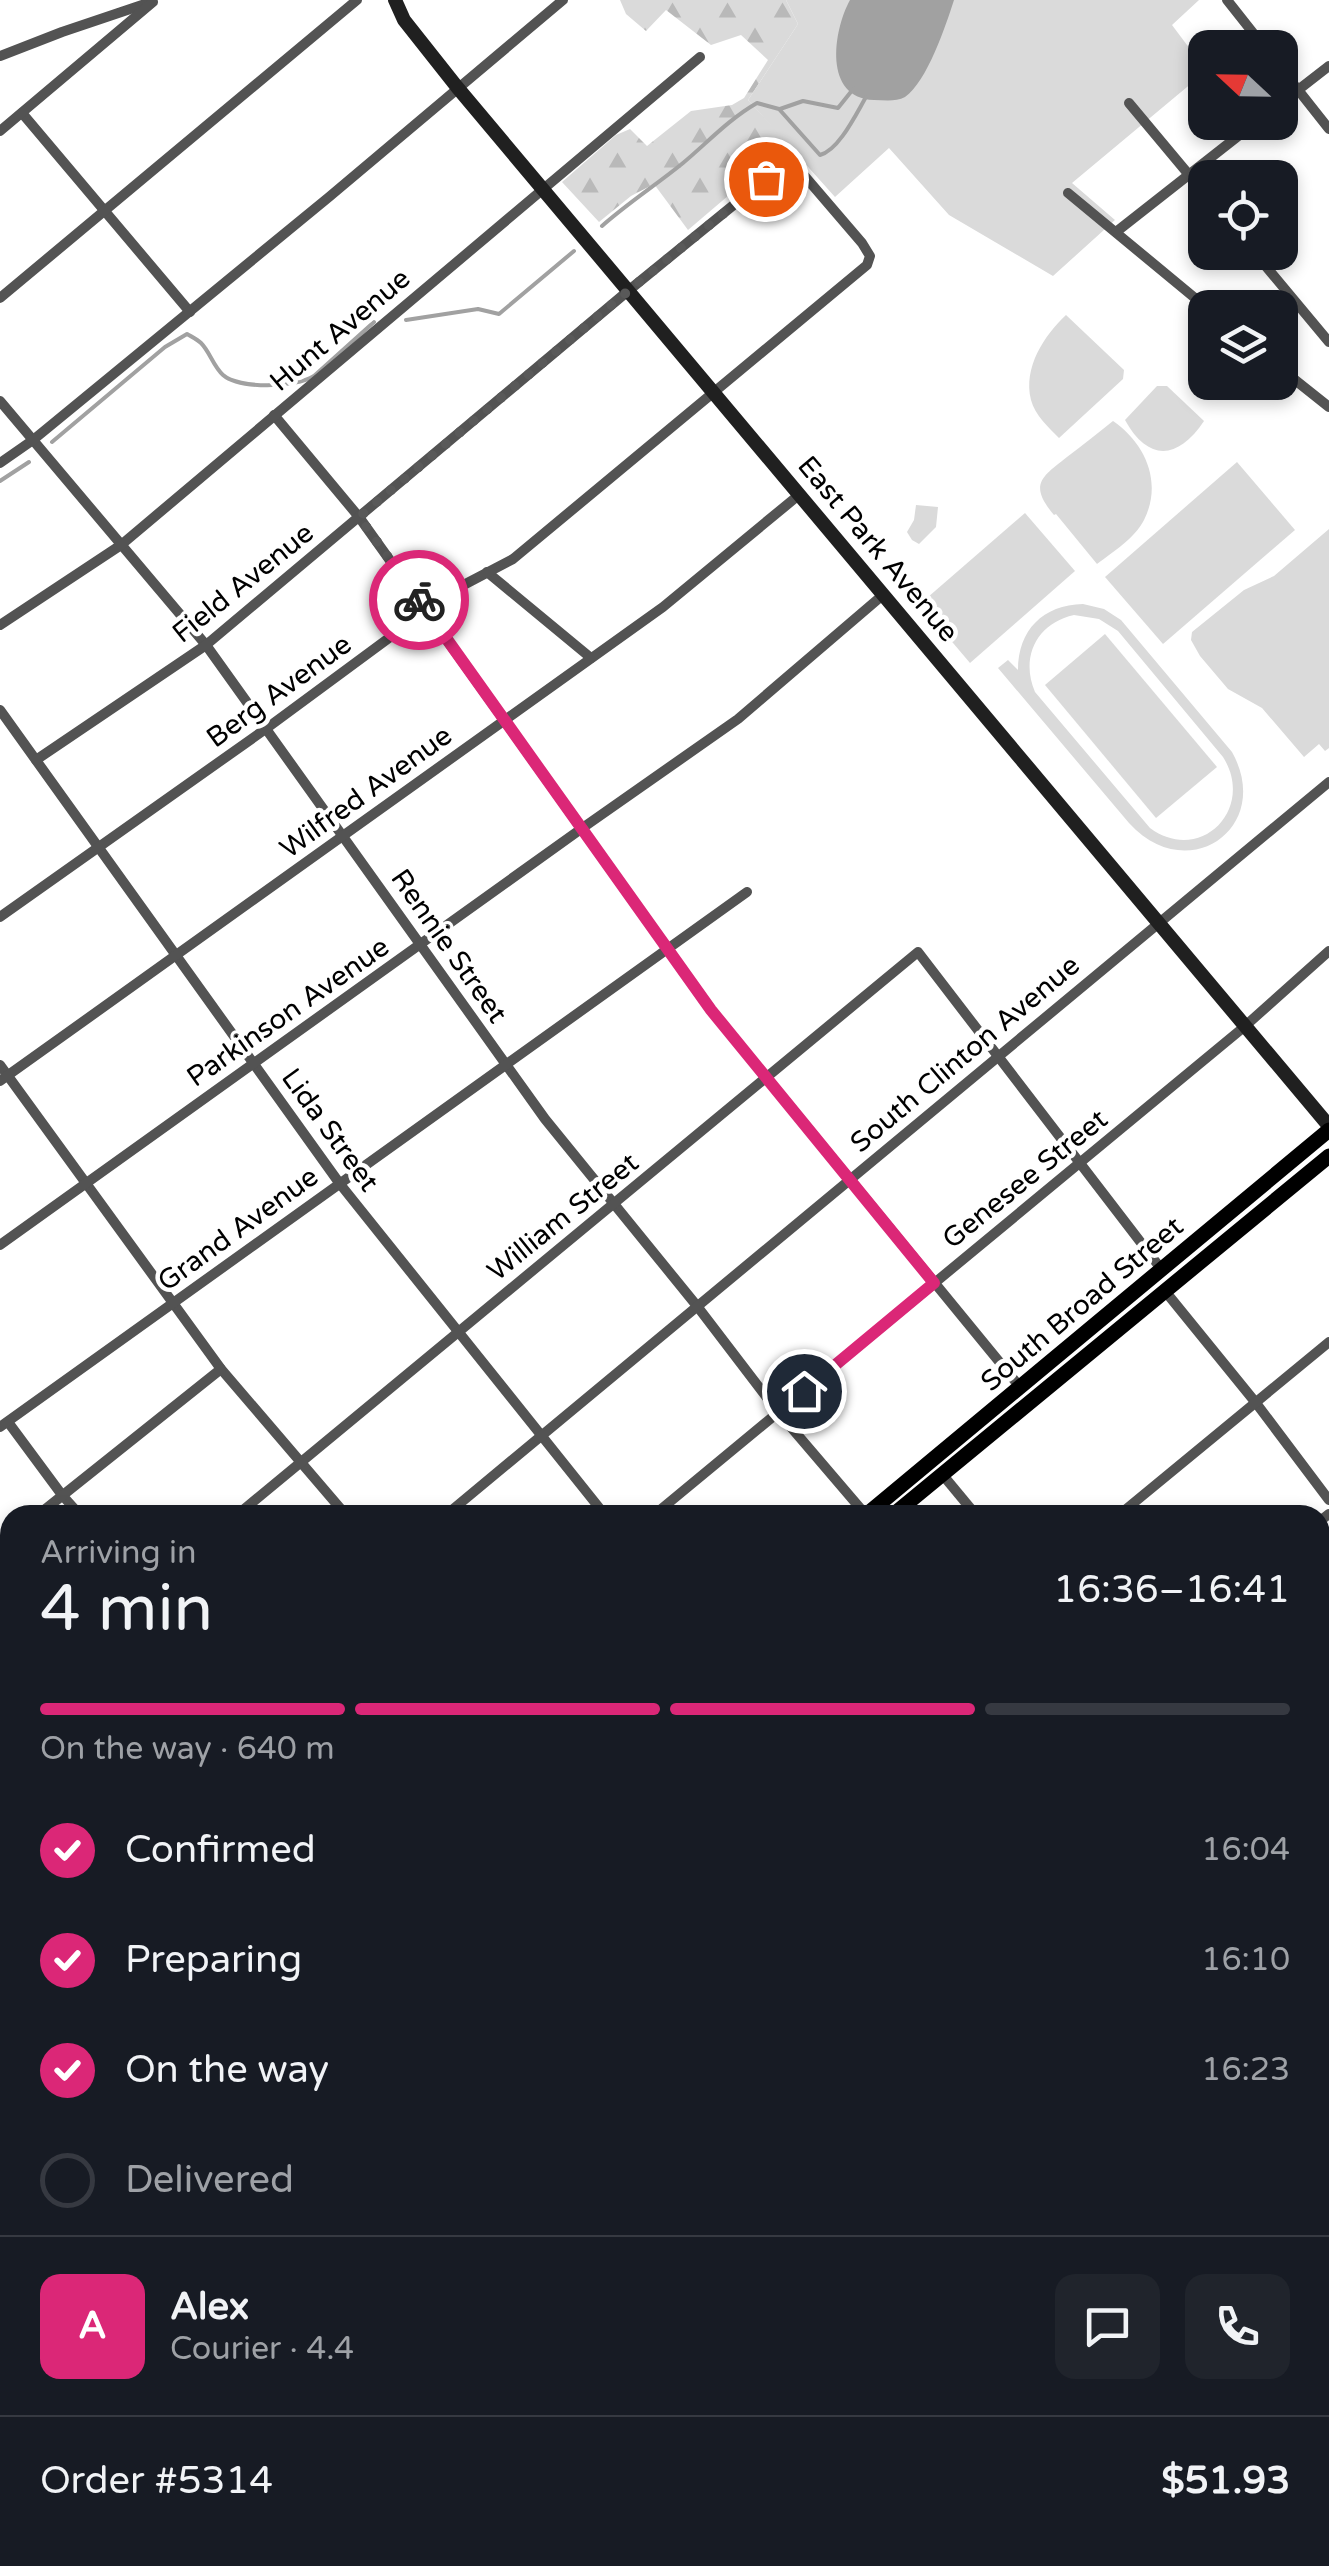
<!DOCTYPE html>
<html lang="en">
<head>
<meta charset="utf-8">
<style>
  body { margin:0; font-family:"Varela Round",sans-serif; background:#20242c; color:#f1f3f6; height:100vh; display:flex; flex-direction:column; font-size:38px; white-space:nowrap }
  * { box-sizing:border-box; margin:0 }
  p { font-size:32px; color:#9ea1a6 }
  .icon { flex:none; width:55px; height:55px; fill:none; stroke:currentColor; stroke-width:2; stroke-linecap:round; stroke-linejoin:round }
  .map { position:relative; flex:1; overflow:hidden }
  .sheet { position:absolute; left:0px; top:1505px; width:1330px; height:1062px; display:flex; flex-direction:column; background:#171b24; border-radius:30px 30px 0 0; box-shadow:0 5px 15px #0003 }
  .sheet>* { flex:none }
  .needle { width:65px; rotate:292deg }
  .tools { position:absolute; left:1188px; top:30px; display:grid; gap:20px }
  .tools a { display:grid; place-items:center; width:110px; height:110px; border-radius:20px; background:#171b24; box-shadow:0 5px 15px #0003; font-size:50px }
  .pin { position:absolute; display:grid; place-items:center; width:85px; height:85px; color:#fff; margin:-42px; border:5px solid #fff; border-radius:50%; box-shadow:0 2px 10px #0007 }
  .courier { position:absolute; display:grid; place-items:center; width:100px; height:100px; margin:-50px; border:8px solid #db2777; border-radius:50%; background:#fff; color:#222; box-shadow:0 2px 12px #0007 }
  .overview em { font-style:normal; font-weight:600 }
  .overview div { display:flex; flex-direction:column-reverse }
  .overview { display:flex; align-items:center; justify-content:space-between; height:170px; padding:0 40px }
  h1 { font-size:65px; font-weight:600; line-height:75px }
  .bar { display:grid; grid-template-columns:repeat(4,1fr); gap:15px 10px; align-content:center; height:120px; padding:0 40px }
  .bar i { height:12px; border-radius:8px; background:#363941 }
  .bar .selected { background:#db2777 }
  .bar p { grid-column:span 4 }
  .line { display:flex; align-items:center; gap:25px; padding:0 40px; border-top:2px solid #363941 }
  .line div { flex:1 }
  .round { display:grid; place-items:center; flex:none; width:105px; height:105px; border-radius:20px; background:#20242c }
  ol { padding:0 40px; list-style:none }
  li { display:flex; align-items:center; gap:30px; height:110px }
  li p { margin-inline-start:auto }
  li .icon { padding:10px; border-radius:50%; background:#db2777; color:#fff; stroke-width:4 }
  li:last-child { color:#9ea1a6 }
  li i { width:55px; height:55px; border:5px solid #363941; border-radius:50% }
  .map>svg:first-child { display:block }
</style>
</head>
<body>
<div class="map">
<svg width="1329" height="2566" viewBox="0 0 1329 2566">
  <defs>
    <pattern id="forest-firs" width="22" height="20" patternUnits="userSpaceOnUse" patternTransform="scale(2.5)"><rect width="22" height="20" fill="#dadada"/><path d="M5 1l3.5 6h-7zM16 11l3.5 6h-7z" fill="#b9b9b9"/></pattern>
  </defs>
  <rect width="100%" height="100%" fill="#fff"/>
  <polygon fill="url(#forest-firs)" points="620,0 786,0 798,24 748,100 789,144 688,230 654,184 631,196 599,222 562,182 616,135 630,129 647,146 691,111 732,105 744,98 768,60 741,35 711,45 666,10 646,31 626,14"/>
  <g fill="#dadada" fill-rule="evenodd">
    <polygon points="786,0 1199,0 1172,25 1205,69 1205,72 1072,183 1115,220 1053,276 949,215 889,148 835,197 748,100 798,24"/>
    <path d="M1066,315L1124,370L1123,379L1059,438C1048,427 1035,415 1031,400C1023,367 1044,336 1066,315Z"/>
    <path d="M1157,386H1167L1204,421C1178,460 1148,462 1125,420Z"/>
    <path d="M1113,421C1145,443 1163,482 1144,520C1135,538 1113,552 1097,564L1056,514L1054,515C1028,484 1042,477 1067,457C1083,445 1098,433 1113,421Z"/>
    <polygon points="1237,462 1295,530 1163,644 1105,577"/>
    <polygon points="916,505 938,507 936,527 919,544 912,540 907,532 914,520"/>
    <polygon points="1025,513 1075,571 970,663 920,604"/>
    <polygon points="1329,529 1329,748 1325,751 1319,744 1304,757 1262,708 1228,689 1200,656 1191,640 1192,632 1244,590 1274,576"/>
    <path d="M1083,604L1104,609L1121,620L1232,752C1274,827 1188,888 1129,823L998,668L1008,660L1018,670C1018,630 1043,605 1083,604ZM1074,615L1099,619L1118,631L1223,757C1256,809 1200,865 1150,828L1035,692C1020,657 1037,623 1074,615Z"/>
    <polygon points="1105,634 1217,767 1156,818 1045,685"/>
    <polygon points="1329,1996 1329,2566 708,2566 714,2558 1320,2558 1320,1999"/>
  </g>
  <g fill="#a1a1a1">
    <path d="M850,0H954C946,25 927,82 905,97C896,102 884,100 874,100C823,98 833,31 850,0Z"/>
    <polygon points="1329,2084 1329,2408 1320,2398 1320,2086"/>
    <polygon points="1320,2461 1329,2471 1329,2566 1106,2566 1113,2558 1320,2558"/>
  </g>
  <g fill="none" stroke-linecap="round" stroke-linejoin="round">
    <g stroke="#a1a1a1" stroke-width="4">
      <polyline points="780,109 803,101 838,108 854,88"/>
      <path d="M602,226C628,203 656,185 683,163C707,143 729,119 757,103L779,109L820,155C839,150 856,114 866,97"/>
      <polyline points="406,320 478,309 499,314 574,251"/>
      <path d="M52,442L165,347L187,334C192,337 197,339 201,343C210,352 213,366 223,375C239,389 295,388 314,376L374,322"/>
      <polyline points="0,481 29,462"/>
    </g>
    <g stroke="#535353" stroke-width="10">
      <polyline points="1227,0 1265,48"/>
      <polyline points="0,56 62,32 145,4"/>
      <polyline points="1280,67 1329,129"/>
      <polyline points="1129,103 1205,194"/>
      <polyline points="1280,104 1329,66"/>
      <polyline points="22,113 190,312"/>
      <polyline points="0,131 153,2"/>
      <polyline points="1068,193 1207,308"/>
      <polyline points="1116,232 1256,122"/>
      <polyline points="1254,252 1329,342"/>
      <polyline points="0,298 357,0"/>
      <polyline points="1280,368 1329,407"/>
      <polyline points="0,401 206,645 545,1119 697,1306 778,1412 866,1515"/>
      <polyline points="274,415 359,517 711,1010 1020,1387"/>
      <polyline points="0,463 33,440 329,197 563,0"/>
      <polyline points="487,572 591,658"/>
      <polyline points="0,625 121,545 700,57"/>
      <polyline points="0,710 340,1184 605,1515"/>
      <polyline points="0,917 267,728 454,590 513,559 867,265 870,256 862,243 790,159 628,291 206,645 36,760"/>
      <polyline points="0,1065 221,1369 346,1515"/>
      <polyline points="0,1081 663,607 800,494"/>
      <polyline points="0,1245 581,829 738,719 884,594"/>
      <polyline points="1165,1291 1256,1403 1329,1500"/>
      <polyline points="8,1422 62,1495 80,1515"/>
      <polyline points="0,1427 747,892"/>
      <polyline points="942,1474 976,1515"/>
      <polyline points="38,1515 221,1369"/>
      <polyline points="237,1515 918,952 1162,1270"/>
      <polyline points="446,1515 1329,782"/>
      <polyline points="654,1515 1244,1027 1329,951"/>
      <polyline points="1119,1515 1329,1342"/>
      <polyline points="1320,1521 1329,1514"/>
      <polyline points="0,1546 10,1537"/>
      <polyline points="1320,1691 1329,1683"/>
      <polyline points="0,1712 10,1704"/>
      <polyline points="0,1734 10,1746"/>
      <polyline points="1320,1860 1329,1853"/>
      <polyline points="0,1885 10,1877"/>
      <polyline points="1320,1921 1329,1932"/>
      <polyline points="1320,1974 1329,1972"/>
      <polyline points="0,2060 10,2051"/>
      <polyline points="0,2509 10,2512"/>
      <polyline points="147,2558 173,2566"/>
      <polyline points="556,2558 573,2566"/>
      <polyline points="359,2566 362,2558"/>
    </g>
    <g stroke="#202020" stroke-width="14">
      <polyline points="395,0 404,20 457,87 1329,1126"/>
      <polyline points="0,1662 10,1661"/>
      <polyline points="0,2096 10,2111"/>
      <polyline points="0,2342 10,2286"/>
    </g>
    <g stroke="#000" stroke-width="15">
      <polyline points="866,1515 1329,1130"/>
      <polyline points="893,1515 1329,1156"/>
      <polyline points="0,2235 10,2226"/>
      <polyline points="0,2251 10,2245"/>
    </g>
  </g>
  <g fill="none" stroke-linecap="round" stroke-linejoin="round">
    <polyline stroke="#595959" stroke-width="10" stroke-dasharray="0 18" points="419,600 359,517 628,291 766,179"/>
    <polyline stroke="#db2777" stroke-width="12" points="419,600 711,1010 934,1283 804,1391"/>
  </g>
  <g text-anchor="middle" dominant-baseline="central" stroke-width="9" stroke-linejoin="round" paint-order="stroke">
    <g font-size="28" fill="#000" stroke="#fff">
      <text transform="translate(340 330) rotate(-40)">Hunt Avenue</text>
      <text transform="translate(878 549) rotate(50)">East Park Avenue</text>
      <text transform="translate(243 583) rotate(-39)">Field Avenue</text>
      <text transform="translate(279 691) rotate(-36)">Berg Avenue</text>
      <text transform="translate(366 792) rotate(-36)">Wilfred Avenue</text>
      <text transform="translate(449 946) rotate(55)">Rennie Street</text>
      <text transform="translate(288 1012) rotate(-35)">Parkinson Avenue</text>
      <text transform="translate(965 1054) rotate(-40)">South Clinton Avenue</text>
      <text transform="translate(330 1130) rotate(54)">Lida Street</text>
      <text transform="translate(1025 1179) rotate(-39)">Genesee Street</text>
      <text transform="translate(563 1217) rotate(-39)">William Street</text>
      <text transform="translate(238 1229) rotate(-36)">Grand Avenue</text>
      <text transform="translate(1082 1304) rotate(-40)">South Broad Street</text>
    </g>
  </g>
</svg>
<div class="tools">
<a><svg class="needle" viewBox="-14 -14 28 28"><path d="M0-13l5 13h-10z" fill="#e53935"/><path d="M0 13l5-13h-10z" fill="#9ea1a6"/></svg></a>
<a><svg class="icon" aria-label="locate" viewBox="0 0 24 24"><circle cx="12" cy="12" r="6"/><path d="M12 2v4M12 18v4M2 12h4M18 12h4"/></svg></a>
<a><svg class="icon" aria-label="layers" viewBox="0 0 24 24"><path d="M12 4l9 5-9 5-9-5zM3 14l9 5 9-5"/></svg></a>
</div>
<div class="pin" style="left:766px;top:179px;background:#ea580c"><svg class="icon" aria-label="bag" viewBox="0 0 24 24"><path d="M5 8h14l-1 12H6zM9 8a3 3 0 0 1 6 0"/></svg></div>
<div class="pin" style="left:804px;top:1391px;background:#1f2937"><svg class="icon" aria-label="home" viewBox="0 0 24 24"><path d="M3 11l9-7 9 7M6 9v11h12V9"/></svg></div>
<div class="courier" style="left:419px;top:600px"><svg class="icon" aria-label="bike" viewBox="0 0 24 24"><circle cx="6" cy="16" r="4"/><circle cx="18" cy="16" r="4"/><path d="M6 16l4-8h5l3 8M10 8l3 8H6M13 5h3"/></svg></div>
<section class="sheet">
<div class="overview"><div><h1>4 min</h1><p>Arriving in</p></div><em>16:36–16:41</em></div>
<div class="bar"><i class="selected"></i><i class="selected"></i><i class="selected"></i><i></i><p>On the way · 640 m</p></div>
<ol>
<li><svg class="icon" aria-label="check" viewBox="0 0 24 24"><path d="M5 12l5 5 9-10"/></svg>Confirmed<p>16:04</p></li>
<li><svg class="icon" aria-label="check" viewBox="0 0 24 24"><path d="M5 12l5 5 9-10"/></svg>Preparing<p>16:10</p></li>
<li><svg class="icon" aria-label="check" viewBox="0 0 24 24"><path d="M5 12l5 5 9-10"/></svg>On the way<p>16:23</p></li>
<li><i></i>Delivered</li>
</ol>
<div class="line" style="height:180px"><b class="round" style="background:#db2777;color:#fff">A</b><div><b>Alex</b><p>Courier · 4.4</p></div><a class="round"><svg class="icon" aria-label="chat" viewBox="0 0 24 24"><path d="M4 5h16v11H9l-5 4z"/></svg></a><a class="round"><svg class="icon" aria-label="phone" viewBox="0 0 24 24"><path d="M5 4h4l2 5-3 2q2 4 5 5l2-3 5 2v4C11 20 4 13 5 4z"/></svg></a></div>
<div class="line" style="height:130px"><div>Order #5314</div><b>$51.93</b></div>
</section>
</div>
</body>
</html>
